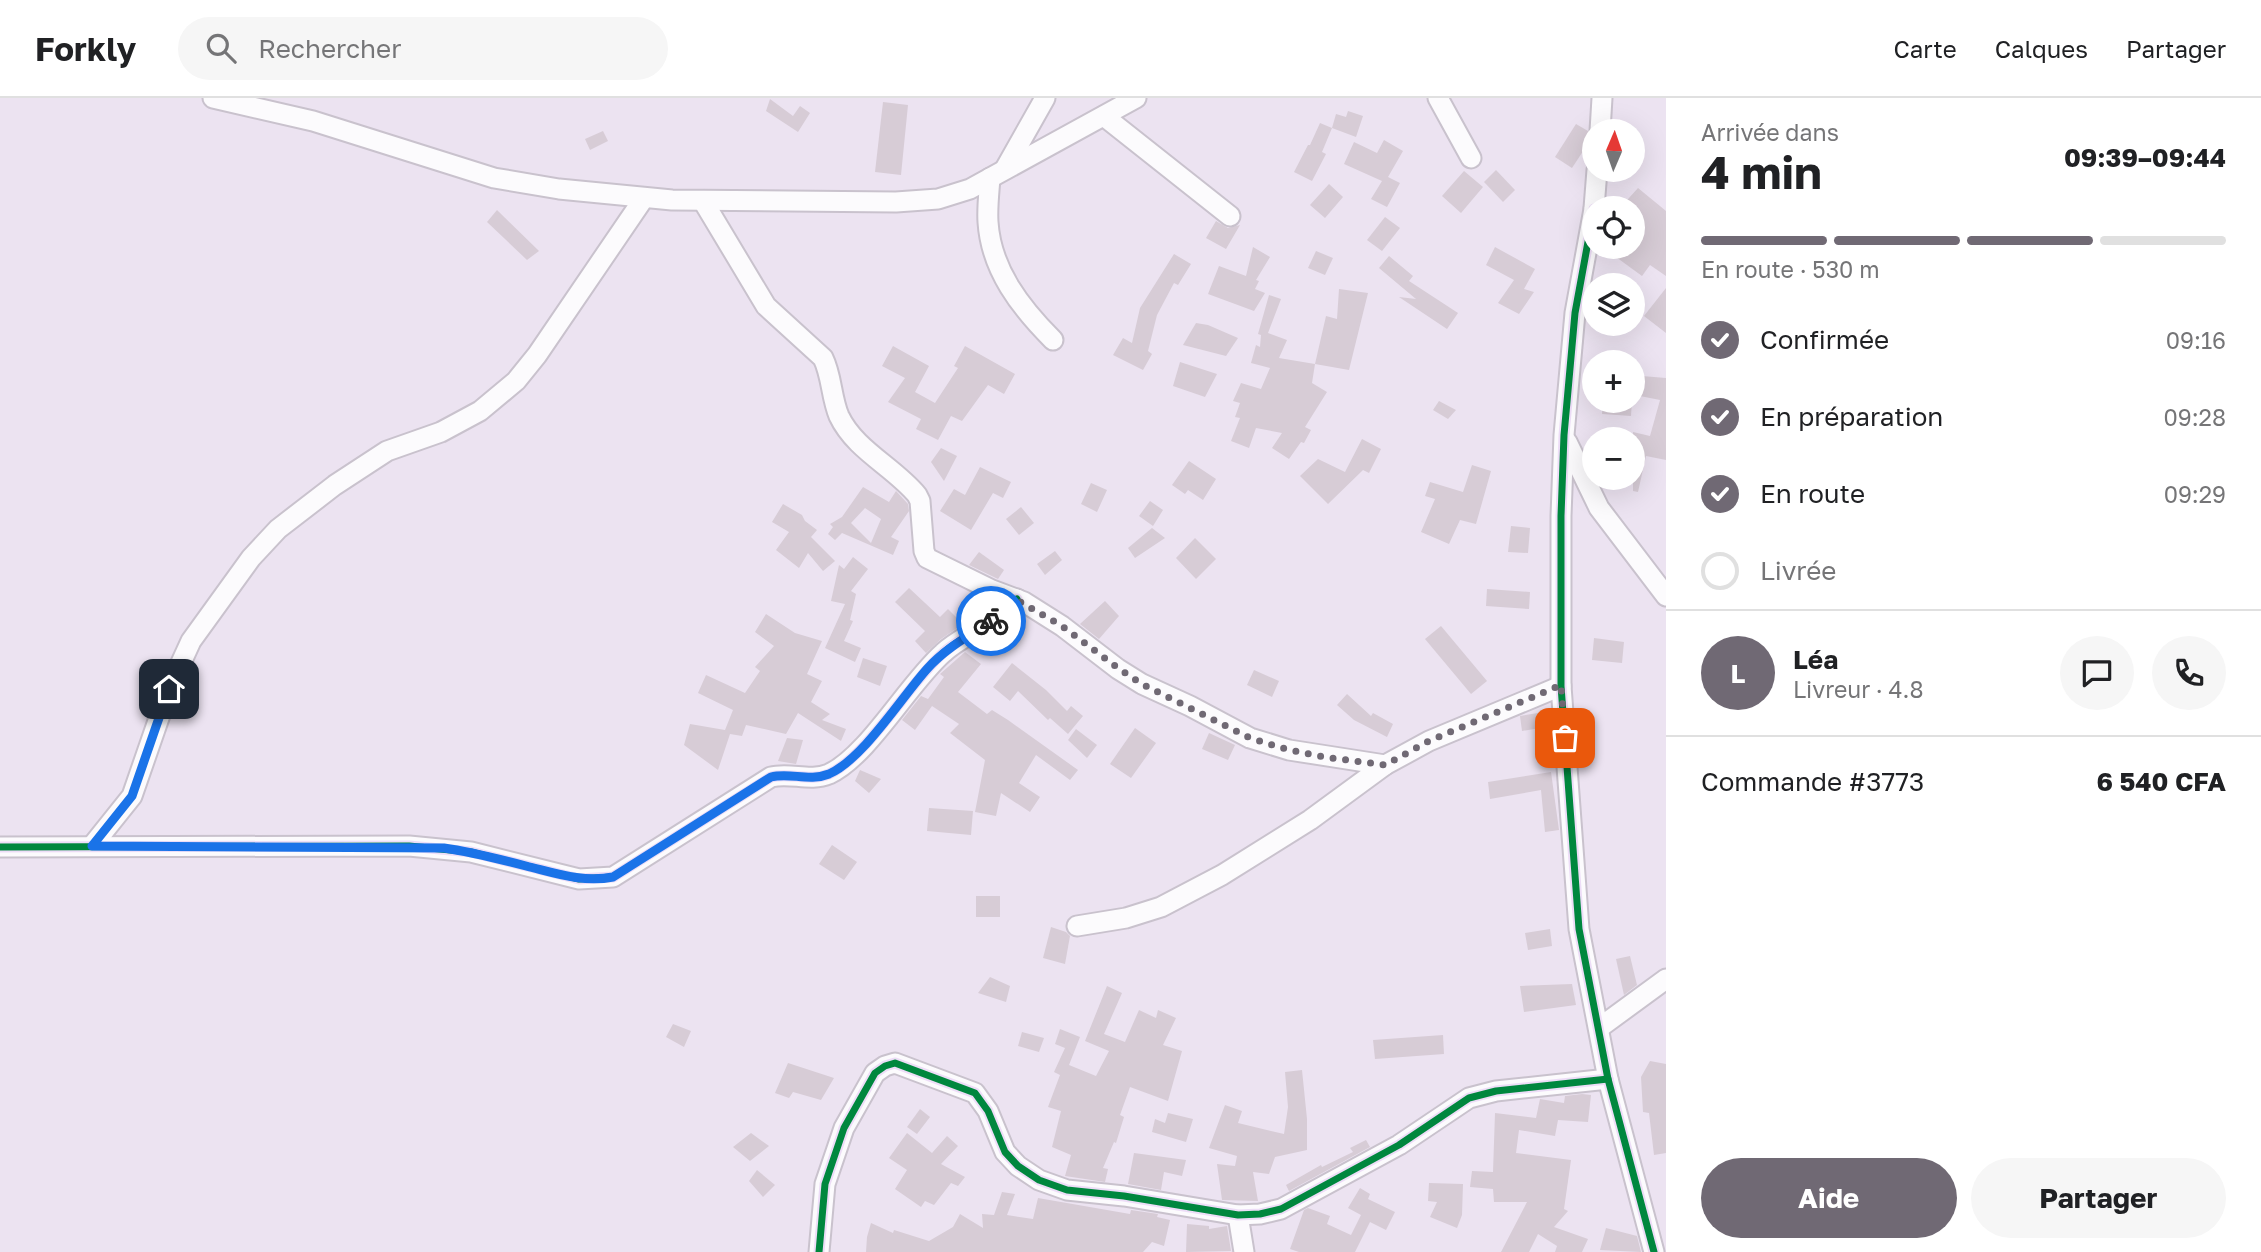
<!DOCTYPE html>
<html lang="fr">
<head>
<meta charset="utf-8">
<style>
  body { margin:0; font-family:"Golos Text",sans-serif; background:#f6f6f6; color:#202124; height:100vh; display:flex; flex-direction:column; font-size:26px; white-space:nowrap }
  * { box-sizing:border-box; margin:0 }
  p { font-size:23px; color:#757577 }
  .icon { flex:none; width:38px; height:38px; fill:none; stroke:currentColor; stroke-width:2; stroke-linecap:round; stroke-linejoin:round }
  .map { position:relative; flex:1; overflow:hidden }
  .drawer { display:flex; flex-direction:column; background:#fff; width:595px }
  .drawer>* { flex:none }
  .needle { width:46px; rotate:2deg }
  .fabs { position:absolute; left:1582px; top:21px; display:grid; gap:14px }
  .fabs a { display:grid; place-items:center; width:63px; height:63px; border-radius:50%; background:#fff; box-shadow:0 7px 28px #0002; font-size:35px }
  .pin { position:absolute; display:grid; place-items:center; width:60px; height:60px; color:#fff; margin:-30px; border-radius:14px; box-shadow:0 4px 10px #0006 }
  .courier { position:absolute; display:grid; place-items:center; width:70px; height:70px; margin:-35px; border:5px solid #1a73e8; border-radius:50%; background:#fff; color:#222; box-shadow:0 2px 9px #0007 }
  .head em { font-style:normal; font-weight:700 }
  .head div { display:flex; flex-direction:column-reverse }
  .head { display:flex; align-items:center; justify-content:space-between; height:119px; padding:0 35px }
  h1 { font-size:46px; font-weight:700; line-height:52px }
  .bar { display:grid; grid-template-columns:repeat(4,1fr); gap:10px 7px; align-content:center; height:84px; padding:0 35px }
  .bar i { height:9px; border-radius:5px; background:#e0e0e0 }
  .bar .active { background:#706974 }
  .bar p { grid-column:span 4 }
  .line { display:flex; align-items:center; gap:18px; padding:0 35px; border-top:2px solid #e0e0e0 }
  .line div { flex:1 }
  .round { display:grid; place-items:center; flex:none; width:74px; height:74px; border-radius:37px; background:#f6f6f6 }
  ol { padding:0 35px; list-style:none }
  li { display:flex; align-items:center; gap:21px; height:77px }
  li p { margin-inline-start:auto }
  li .icon { padding:7px; border-radius:50%; background:#706974; color:#fff; stroke-width:4 }
  li:last-child { color:#757577 }
  li i { width:38px; height:38px; border:4px solid #e0e0e0; border-radius:50% }
  .cta { display:flex; gap:14px; margin-top:auto; padding:14px 35px }
  .cta a { flex:1; height:80px; border-radius:42px; background:#706974; color:#fff; font-size:28px; font-weight:700; line-height:80px; text-align:center }
  .cta a+a { background:#f6f6f6; color:#202124 }
  header { display:flex; align-items:center; gap:42px; box-sizing:border-box; height:98px; padding:0 35px; background:#fff; border-bottom:2px solid #e0e0e0 }
  header strong { font-size:33px }
  nav { display:flex; gap:38px; margin-inline-start:auto; font-size:24px }
  .search { width:490px; height:63px; background:#f6f6f6; display:flex; align-items:center; gap:18px; box-sizing:border-box; padding:0 24px; border-radius:38px; color:#757577; font-size:26px }
  main { display:flex; flex:1; min-height:0 }
  .map>svg:first-child { display:block }
</style>
</head>
<body>
<header>
<strong>Forkly</strong>
<div class="search"><svg class="icon" aria-label="search" viewBox="0 0 24 24"><circle cx="10" cy="10" r="6"/><path d="M15 15l6 6"/></svg>Rechercher</div>
<nav><a>Carte</a><a>Calques</a><a>Partager</a></nav>
</header>
<main>
<div class="map">
<svg width="1666" height="1154" viewBox="0 0 1666 1154">
  <rect width="100%" height="100%" fill="#ece3f1"/>
  <g fill="#d7ccd6" fill-rule="evenodd">
    <polygon points="770,1 793,18 800,8 810,15 798,34 766,13"/>
    <polygon points="883,4 908,7 901,77 875,74"/>
    <polygon points="1348,13 1363,18 1356,39 1332,30 1336,16 1346,19"/>
    <polygon points="1320,25 1332,30 1322,54 1326,56 1312,83 1294,74 1308,47 1310,47"/>
    <polygon points="1576,26 1588,33 1591,41 1572,70 1555,59"/>
    <polygon points="603,33 608,43 590,52 585,41"/>
    <polygon points="1384,42 1403,53 1388,79 1400,85 1387,109 1371,101 1382,83 1344,66 1354,44 1377,55"/>
    <polygon points="1496,72 1515,92 1503,104 1484,84"/>
    <polygon points="1464,73 1483,89 1461,115 1442,98"/>
    <polygon points="1329,86 1343,99 1325,120 1310,107"/>
    <polygon points="1638,90 1666,113 1666,178 1650,167 1642,178 1616,159 1624,149 1633,149 1633,110 1620,110"/>
    <polygon points="497,112 539,153 527,162 487,124"/>
    <polygon points="1385,119 1400,130 1382,153 1367,142"/>
    <polygon points="1216,123 1228,130 1240,127 1226,151 1206,140"/>
    <polygon points="1253,149 1270,159 1256,182 1259,183 1255,191 1265,195 1254,213 1208,196 1219,168 1246,178"/>
    <polygon points="1495,149 1535,171 1524,191 1534,194 1519,216 1498,205 1514,182 1486,167"/>
    <polygon points="1316,153 1333,160 1325,177 1308,170"/>
    <polygon points="1174,156 1191,166 1178,187 1174,185 1157,217 1148,253 1152,256 1143,272 1113,257 1123,240 1132,245 1140,210"/>
    <polygon points="1389,158 1413,178 1409,183 1458,215 1447,231 1399,199 1416,201 1379,170"/>
    <polygon points="1666,190 1666,235 1644,218"/>
    <polygon points="1339,191 1368,195 1349,272 1315,266 1326,218 1337,221"/>
    <polygon points="1269,197 1281,201 1268,235 1287,242 1279,260 1315,266 1312,285 1327,294 1305,329 1311,332 1304,345 1301,344 1289,361 1272,350 1282,335 1256,330 1249,350 1231,343 1240,320 1235,319 1240,305 1233,303 1241,285 1261,291 1270,270 1251,265 1256,247 1260,249 1261,237 1258,236"/>
    <polygon points="1196,225 1208,227 1238,240 1226,258 1183,247"/>
    <polygon points="893,248 929,268 915,294 935,305 958,270 954,268 965,248 1015,276 1004,296 988,287 962,323 951,318 938,342 916,331 921,321 888,304 905,280 882,268"/>
    <polygon points="1180,264 1217,276 1205,299 1173,288"/>
    <polygon points="1642,278 1666,280 1666,362 1646,358 1638,394 1633,393 1633,334 1650,338 1660,302 1640,298"/>
    <polygon points="1439,303 1456,312 1448,321 1433,312"/>
    <polygon points="1603,303 1632,303 1631,318 1602,316"/>
    <polygon points="1362,341 1381,351 1369,375 1363,372 1328,406 1300,378 1318,361 1345,374"/>
    <polygon points="941,350 957,358 944,383 931,364"/>
    <polygon points="1189,363 1216,381 1203,402 1188,392 1185,396 1172,387"/>
    <polygon points="1472,367 1491,373 1476,426 1460,422 1449,446 1421,434 1435,401 1425,398 1430,384 1463,394"/>
    <polygon points="980,369 1011,384 1003,400 993,395 971,432 940,413 954,391 965,397"/>
    <polygon points="1091,385 1107,392 1097,414 1081,406"/>
    <path d="M863,389L889,404L896,393L908,406L909,413L891,439L899,443L893,457L842,435L835,442L828,436L833,429L830,426L842,419ZM865,410L881,421L871,445L851,425Z"/>
    <polygon points="1150,403 1163,412 1153,428 1139,418"/>
    <polygon points="783,406 802,417 805,423 817,432 811,439 835,463 823,473 808,455 799,470 776,452 789,434 772,424"/>
    <polygon points="1021,409 1034,425 1019,437 1006,421"/>
    <polygon points="1511,428 1530,430 1528,455 1508,454"/>
    <polygon points="1152,430 1165,440 1135,460 1128,450"/>
    <polygon points="1195,440 1216,461 1196,481 1176,460"/>
    <polygon points="1055,453 1062,462 1045,477 1037,466"/>
    <polygon points="979,454 1004,472 998,481 969,467"/>
    <polygon points="853,459 868,471 851,493 856,496 850,522 853,523 844,543 861,550 855,564 825,550 845,506 831,503 839,467 844,471"/>
    <polygon points="909,490 940,519 948,511 963,526 941,541 926,555 915,543 925,533 895,504"/>
    <polygon points="1487,491 1530,494 1529,511 1486,508"/>
    <polygon points="1105,503 1119,518 1099,541 1080,526"/>
    <polygon points="766,516 795,535 822,543 807,576 822,583 811,604 830,616 822,622 846,631 841,643 798,615 786,636 746,627 742,638 730,636 718,672 684,647 690,626 725,632 733,612 698,595 706,577 745,595 760,573 755,569 774,548 755,534"/>
    <polygon points="1441,528 1487,583 1471,596 1425,541"/>
    <polygon points="1594,540 1624,544 1622,565 1592,562"/>
    <polygon points="965,554 981,566 958,594 987,616 992,612 1008,622 1078,672 1070,682 1036,657 1019,685 1040,699 1030,714 1001,695 996,718 975,714 985,662 950,635 959,626 932,608 915,632 902,622 921,598 928,601 944,579 940,576"/>
    <polygon points="863,560 887,568 880,588 857,579"/>
    <polygon points="1012,565 1046,592 1067,613 1071,608 1083,618 1068,636 1050,620 1048,622 1018,593 1010,603 993,589"/>
    <polygon points="1254,572 1279,583 1272,599 1247,587"/>
    <polygon points="1347,596 1371,618 1373,615 1393,626 1387,639 1354,622 1337,607"/>
    <polygon points="1544,614 1546,629 1522,633 1520,618"/>
    <polygon points="1135,630 1156,645 1131,680 1110,666"/>
    <polygon points="1076,631 1097,647 1087,660 1068,642"/>
    <polygon points="1209,635 1235,647 1228,662 1202,651"/>
    <polygon points="787,640 803,642 796,666 778,663"/>
    <polygon points="860,672 881,681 869,695 855,683"/>
    <polygon points="1551,674 1559,732 1545,734 1541,692 1490,701 1488,684"/>
    <polygon points="929,710 973,713 971,737 927,733"/>
    <polygon points="832,747 857,764 844,782 819,766"/>
    <rect x="976" y="798" width="24" height="21"/>
    <polygon points="1051,829 1066,834 1070,838 1065,866 1043,860"/>
    <polygon points="1550,831 1552,848 1528,852 1525,835"/>
    <polygon points="1630,858 1637,887 1624,897 1616,861"/>
    <polygon points="990,879 1010,888 1006,904 978,895"/>
    <polygon points="1572,886 1576,907 1524,914 1520,888"/>
    <polygon points="1107,888 1122,895 1104,936 1125,944 1139,912 1156,920 1158,912 1176,920 1163,947 1182,953 1168,1003 1130,989 1120,1017 1124,1019 1116,1045 1114,1044 1103,1070 1108,1071 1105,1084 1065,1078 1071,1057 1052,1049 1061,1013 1048,1009 1060,977 1054,974 1065,950 1055,946 1060,931 1080,939 1069,967 1096,978 1109,953 1085,943"/>
    <polygon points="673,926 691,933 684,949 666,939"/>
    <polygon points="1022,934 1044,940 1039,954 1018,948"/>
    <polygon points="1443,937 1444,956 1375,961 1373,942"/>
    <polygon points="1650,963 1666,966 1666,1055 1654,1057 1649,1015 1643,1014 1641,979"/>
    <polygon points="788,965 834,980 821,1002 793,994 789,1000 775,995"/>
    <polygon points="1302,972 1307,1021 1307,1052 1275,1059 1269,1076 1253,1074 1258,1103 1222,1102 1217,1066 1235,1068 1237,1058 1209,1050 1225,1007 1242,1013 1238,1025 1284,1036 1288,1009 1285,974"/>
    <polygon points="1582,996 1591,997 1588,1024 1558,1022 1555,1038 1519,1032 1516,1055 1571,1062 1564,1111 1568,1113 1554,1129 1588,1141 1582,1154 1555,1154 1557,1148 1538,1136 1529,1154 1501,1154 1527,1104 1494,1104 1493,1091 1470,1089 1472,1073 1493,1074 1495,1015 1536,1020 1540,1001 1564,1005 1565,998"/>
    <polygon points="920,1011 930,1019 917,1036 907,1029"/>
    <polygon points="1168,1015 1193,1021 1186,1044 1152,1034 1155,1021 1165,1025"/>
    <polygon points="751,1035 769,1048 750,1063 733,1049"/>
    <polygon points="907,1035 932,1055 947,1038 958,1048 941,1066 965,1079 958,1088 951,1085 934,1107 925,1103 921,1109 895,1091 907,1072 889,1060"/>
    <polygon points="1366,1042 1370,1049 1289,1093 1286,1087 1321,1067 1322,1069 1353,1054 1350,1050"/>
    <polygon points="1134,1055 1186,1062 1182,1078 1164,1074 1161,1092 1128,1086"/>
    <polygon points="757,1072 775,1087 763,1099 749,1083"/>
    <polygon points="1429,1085 1463,1086 1462,1117 1457,1130 1430,1119 1437,1104 1428,1103"/>
    <polygon points="1360,1090 1370,1096 1368,1101 1395,1114 1386,1132 1370,1124 1355,1154 1299,1154 1290,1151 1304,1112 1308,1110 1330,1118 1327,1126 1351,1137 1361,1117 1348,1110"/>
    <polygon points="1002,1094 1015,1096 1007,1117 1033,1121 1038,1100 1130,1116 1131,1112 1158,1116 1157,1119 1170,1122 1164,1148 1152,1144 1143,1154 866,1154 867,1139 871,1125 893,1135 894,1132 929,1143 953,1129 960,1116 983,1130 982,1116 994,1117"/>
    <polygon points="1187,1126 1209,1128 1209,1131 1227,1128 1231,1153 1186,1154"/>
    <polygon points="1606,1130 1637,1138 1641,1154 1600,1152"/>
  </g>
  <g fill="none" stroke-linecap="round" stroke-linejoin="round">
    <g stroke="#c9c2cd" stroke-width="23">
      <g id="minor">
        <polyline points="213,0 313,23 494,80 559,91 672,102 896,104 938,101 970,91 1136,0"/>
        <polyline points="1438,0 1471,60"/>
        <polyline points="1105,19 1230,118"/>
        <polyline points="1600,33 1602,0"/>
        <polyline points="1005,71 1045,0"/>
        <path d="M990,80C989,94 987,110 988,124C991,172 1021,210 1053,242"/>
        <path d="M703,103L766,208L823,260C832,278 831,299 839,318C855,352 894,369 917,397L920,403L924,453L927,460L992,492L1024,504L1062,528L1118,571L1142,586L1190,608L1250,640L1289,652L1385,667"/>
        <polyline points="1594,110 1597,72"/>
        <polyline points="1594,111 1575,215 1564,337 1561,418 1561,588 1579,831 1608,981 1654,1154"/>
        <polyline points="1567,344 1599,410 1666,498"/>
        <polyline points="92,748 132,698 169,591 191,543 251,460 278,431 335,387 387,353 441,334 480,313 516,283 537,257 644,100"/>
        <path d="M0,749L409,748L471,754L579,781L613,779L771,679C790,674 810,684 829,676C868,658 908,586 943,555C957,542 976,534 992,522C1001,516 1009,508 1017,501"/>
        <polyline points="1077,828 1126,820 1161,809 1222,777 1310,722 1385,667 1429,643 1561,588"/>
        <polyline points="1599,930 1666,881"/>
        <polyline points="1238,1117 1244,1154"/>
        <polyline points="819,1154 825,1086 844,1030 875,975 885,968 895,965 975,995 988,1013 1005,1054 1018,1068 1039,1082 1067,1092 1124,1098 1238,1117 1260,1116 1281,1111 1399,1047 1469,1000 1496,993 1608,981"/>
      </g>
    </g>
    <use href="#minor" stroke="#fcfbfd" stroke-width="19"/>
    <g stroke="#edddf7" stroke-width="11">
      <g id="cycleway">
        <polyline points="1594,111 1575,215 1564,337 1561,418 1561,588 1579,831 1608,981 1654,1154"/>
        <path d="M0,749L409,748L471,754L579,781L613,779L771,679C790,674 810,684 829,676C868,658 908,586 943,555C957,542 976,534 992,522C1001,516 1009,508 1017,501"/>
        <polyline points="819,1154 825,1086 844,1030 875,975 885,968 895,965 975,995 988,1013 1005,1054 1018,1068 1039,1082 1067,1092 1124,1098 1238,1117 1260,1116 1281,1111 1399,1047 1469,1000 1496,993 1608,981"/>
      </g>
    </g>
    <use href="#cycleway" stroke="#00873e" stroke-width="7"/>
  </g>
  <g fill="none" stroke-linecap="round" stroke-linejoin="round">
    <polyline stroke="#706974" stroke-width="7" stroke-dasharray="0 12.6" points="991,523 1017,502 1062,528 1118,570 1142,586 1250,640 1289,652 1324,659 1385,667 1429,643 1561,587 1565,640"/>
    <path stroke="#1a73e8" stroke-width="9" d="M169,591L132,698L92,748L444,750C472,754 499,761 526,768C555,775 583,785 613,779L771,679C790,674 809,684 829,676C863,661 901,600 927,571C945,551 968,538 991,523"/>
  </g>
</svg>
<div class="fabs">
<a><svg class="needle" viewBox="-14 -14 28 28"><path d="M0-13l5 13h-10z" fill="#e53935"/><path d="M0 13l5-13h-10z" fill="#757577"/></svg></a>
<a><svg class="icon" aria-label="locate" viewBox="0 0 24 24"><circle cx="12" cy="12" r="6"/><path d="M12 2v4M12 18v4M2 12h4M18 12h4"/></svg></a>
<a><svg class="icon" aria-label="layers" viewBox="0 0 24 24"><path d="M12 4l9 5-9 5-9-5zM3 14l9 5 9-5"/></svg></a>
<a>+</a>
<a>−</a>
</div>
<div class="pin" style="left:1565px;top:640px;background:#ea580c"><svg class="icon" aria-label="bag" viewBox="0 0 24 24"><path d="M5 8h14l-1 12H6zM9 8a3 3 0 0 1 6 0"/></svg></div>
<div class="pin" style="left:169px;top:591px;background:#1f2937"><svg class="icon" aria-label="home" viewBox="0 0 24 24"><path d="M3 11l9-7 9 7M6 9v11h12V9"/></svg></div>
<div class="courier" style="left:991px;top:523px"><svg class="icon" aria-label="bike" viewBox="0 0 24 24"><circle cx="6" cy="16" r="4"/><circle cx="18" cy="16" r="4"/><path d="M6 16l4-8h5l3 8M10 8l3 8H6M13 5h3"/></svg></div>
</div>
<section class="drawer">
<div class="head"><div><h1>4 min</h1><p>Arrivée dans</p></div><em>09:39–09:44</em></div>
<div class="bar"><i class="active"></i><i class="active"></i><i class="active"></i><i></i><p>En route · 530 m</p></div>
<ol>
<li><svg class="icon" aria-label="check" viewBox="0 0 24 24"><path d="M5 12l5 5 9-10"/></svg>Confirmée<p>09:16</p></li>
<li><svg class="icon" aria-label="check" viewBox="0 0 24 24"><path d="M5 12l5 5 9-10"/></svg>En préparation<p>09:28</p></li>
<li><svg class="icon" aria-label="check" viewBox="0 0 24 24"><path d="M5 12l5 5 9-10"/></svg>En route<p>09:29</p></li>
<li><i></i>Livrée</li>
</ol>
<div class="line" style="height:126px"><b class="round" style="background:#706974;color:#fff">L</b><div><b>Léa</b><p>Livreur · 4.8</p></div><a class="round"><svg class="icon" aria-label="chat" viewBox="0 0 24 24"><path d="M4 5h16v11H9l-5 4z"/></svg></a><a class="round"><svg class="icon" aria-label="phone" viewBox="0 0 24 24"><path d="M5 4h4l2 5-3 2q2 4 5 5l2-3 5 2v4C11 20 4 13 5 4z"/></svg></a></div>
<div class="line" style="height:91px"><div>Commande #3773</div><b>6 540 CFA</b></div>
<div class="cta"><a>Aide</a><a>Partager</a></div>
</section>
</main>
</body>
</html>
